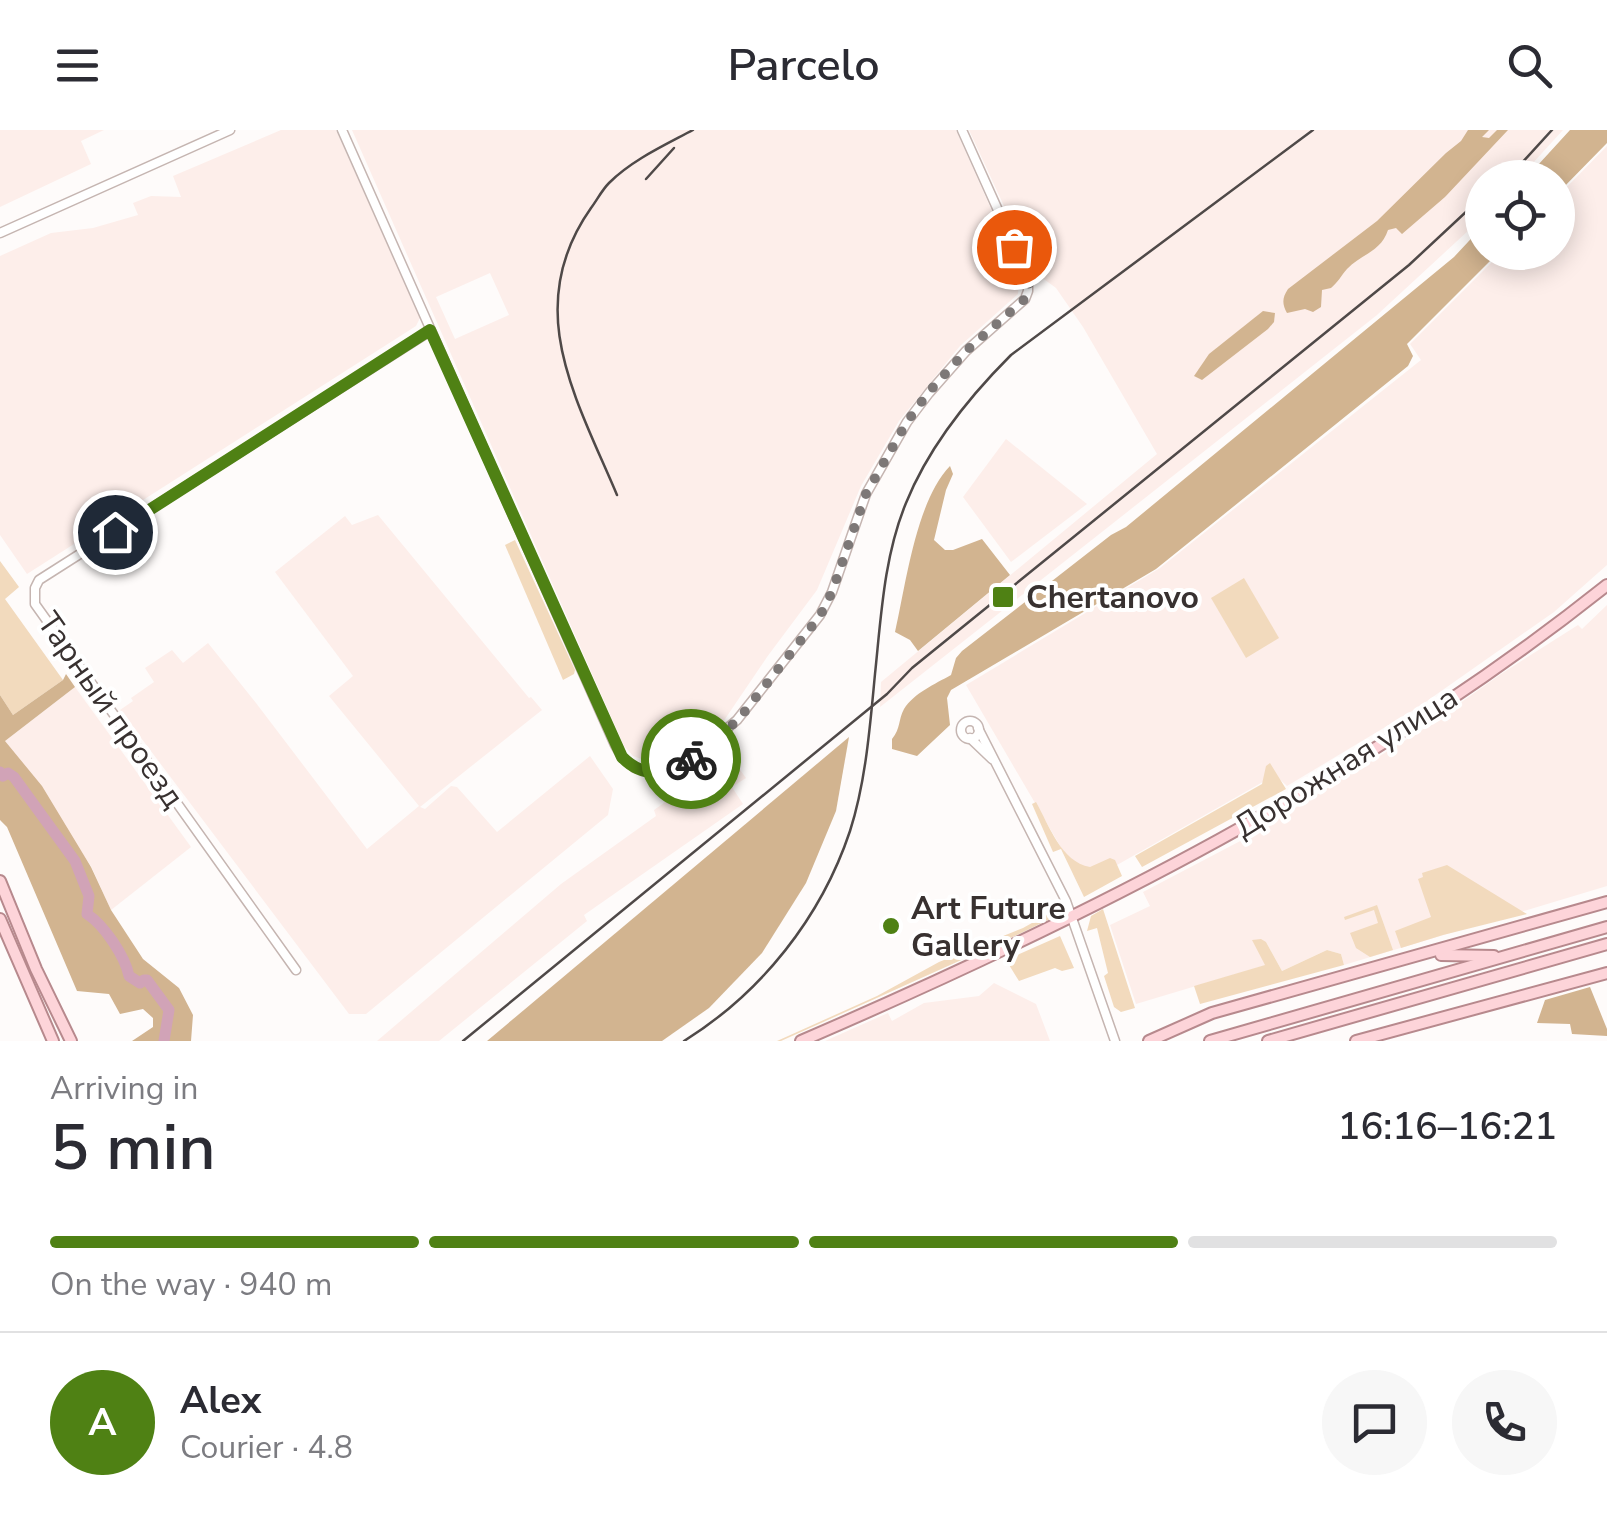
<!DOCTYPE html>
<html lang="en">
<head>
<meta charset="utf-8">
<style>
  body { margin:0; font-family:"Nunito Sans",sans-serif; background:#f7f7f7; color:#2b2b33; height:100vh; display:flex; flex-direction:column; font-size:38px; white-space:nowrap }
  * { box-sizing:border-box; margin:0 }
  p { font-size:32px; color:#7c7c81 }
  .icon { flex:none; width:55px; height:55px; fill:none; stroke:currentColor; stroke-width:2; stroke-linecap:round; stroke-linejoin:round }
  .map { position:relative; height:911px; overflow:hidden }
  .side { display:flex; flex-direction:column; background:#fff; flex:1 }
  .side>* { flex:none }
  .tools { position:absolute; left:1465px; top:30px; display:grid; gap:20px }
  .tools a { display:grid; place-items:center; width:110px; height:110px; border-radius:50%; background:#fff; box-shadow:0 5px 25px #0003; font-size:50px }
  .pin { position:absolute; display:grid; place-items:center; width:85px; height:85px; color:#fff; margin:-42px; border:5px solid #fff; border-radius:50%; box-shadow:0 2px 10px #0007 }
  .courier { position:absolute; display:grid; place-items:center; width:100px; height:100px; margin:-50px; border:8px solid #4f8114; border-radius:50%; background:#fff; color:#222; box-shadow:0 2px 12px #0007 }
  .head em { font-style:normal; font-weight:600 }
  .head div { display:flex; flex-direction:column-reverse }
  .head { display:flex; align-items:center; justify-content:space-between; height:170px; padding:0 50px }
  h1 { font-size:65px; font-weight:600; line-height:75px }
  .bar { display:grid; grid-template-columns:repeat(4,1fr); gap:15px 10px; align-content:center; height:120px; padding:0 50px }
  .bar i { height:12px; border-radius:8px; background:#e1e1e2 }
  .bar .active { background:#4f8114 }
  .bar p { grid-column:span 4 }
  .line { display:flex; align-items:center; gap:25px; padding:0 50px; border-top:2px solid #e1e1e2 }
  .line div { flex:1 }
  .round { display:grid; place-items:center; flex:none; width:105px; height:105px; border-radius:52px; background:#f7f7f7 }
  header { display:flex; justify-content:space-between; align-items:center; height:130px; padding:0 50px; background:#fff; font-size:45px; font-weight:600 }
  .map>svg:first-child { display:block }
</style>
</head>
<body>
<header><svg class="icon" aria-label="menu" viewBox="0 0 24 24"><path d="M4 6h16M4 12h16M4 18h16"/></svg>Parcelo<svg class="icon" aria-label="search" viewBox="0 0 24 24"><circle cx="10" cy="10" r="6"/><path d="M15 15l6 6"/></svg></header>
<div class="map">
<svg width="1607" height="911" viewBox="0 0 1607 911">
  <rect width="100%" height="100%" fill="#fefbfa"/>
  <g fill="#fdeeea" fill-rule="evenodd">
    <polygon points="0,0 104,0 81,11 91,34 0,77"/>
    <polygon points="281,0 336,0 420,188 416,196 27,444 0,405 0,126 51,103 93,98 138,85 133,73 151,66 181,67 173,46"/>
    <path d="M352,0H956L1019,142L1018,164L960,216L899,291L861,356L817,460L767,527L723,592L682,625L667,630L650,632L633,626L624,616ZM490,143L509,185L455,209L436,167Z"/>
    <polygon points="969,0 1563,0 1520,47 1482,48 1482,88 1377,185 880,577 881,552 1157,324 1083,197 1056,158 1041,147 1009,87"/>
    <polygon points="1607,16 1607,435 1554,482 1417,578 1287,656 1275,645 1103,743 1073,738 966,555 1160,438 1421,230 1410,214 1501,123 1558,122 1558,66"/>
    <polygon points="1006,309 1087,374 1011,432 963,367"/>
    <polygon points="378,385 529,568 531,567 542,580 420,677 425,679 451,656 457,657 497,702 590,626 613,659 608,685 366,884 349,884 120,580 133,571 131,568 154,552 145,538 172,520 183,533 208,513 256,573 367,719 419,676 329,566 353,546 275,442 345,386 352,395"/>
    <polygon points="1607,475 1607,756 1344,835 1341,824 1327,820 1282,841 1266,812 1253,811 1266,835 1136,874 1110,795 1150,776 1143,762 1246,708 1422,600 1501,544 1578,495 1582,499"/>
    <polygon points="75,557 191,717 111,780 91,736 5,611"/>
    <polygon points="730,626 746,648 732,657 743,674 584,785 587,791 439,911 377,911 561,754 656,686 654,680"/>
    <polygon points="994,853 1036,874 1050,911 825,911 888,883 892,891 924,873 979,866"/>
  </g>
  <g fill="#f2dabd">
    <polygon points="515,410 575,540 574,544 563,550 505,415"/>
    <polygon points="0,431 19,457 5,469 63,550 13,585 0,565"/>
    <polygon points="1244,448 1279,508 1246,528 1211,468"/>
    <polygon points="1270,633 1286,659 1142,737 1135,726 1262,654 1266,636"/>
    <path d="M1036,672C1049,695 1061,732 1090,737L1110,728L1115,730L1122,746L1084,767L1061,719L1053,722L1032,674Z"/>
    <polygon points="1447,735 1527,784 1443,805 1401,818 1395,801 1431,787 1418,749 1423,747 1422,743"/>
    <polygon points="1377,775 1393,820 1370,827 1356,818 1350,803 1378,793 1374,780 1345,790 1344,787"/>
    <polygon points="1103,779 1135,878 1121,882 1114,877 1104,846 1108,843 1097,798 1087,801 1091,786"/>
    <polygon points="1048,784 1050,789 1017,805 781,911 777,911 877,866 939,832 1023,798"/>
    <polygon points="1060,806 1074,838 1062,841 1055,838 1019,851 1006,830"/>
    <polygon points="1261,809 1266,812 1282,841 1327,820 1341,824 1344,835 1200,874 1194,856 1265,835 1252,810"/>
  </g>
  <g fill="#d2b490">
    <path d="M1468,0H1489L1482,7L1489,8L1497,0H1508L1445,67L1402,104L1396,98L1388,100C1381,122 1361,124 1347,139C1341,146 1338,152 1331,158L1322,160L1321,177L1313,182L1305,179L1287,183C1282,174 1282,168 1288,159L1377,91L1446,23L1461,11Z"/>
    <polygon points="1570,0 1607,0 1607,13 1558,63 1558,48 1527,47"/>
    <path d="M1482,97V122L1498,123L1407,214L1413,226L1408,236L1156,439L951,560L947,568L950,595L917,626L892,619V609C901,598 898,590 904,579C914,563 935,554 951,545L956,528L962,521L1111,405L1126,397L1454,127Z"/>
    <polygon points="1263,181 1275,183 1274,192 1268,199 1202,250 1194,246 1209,224"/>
    <path d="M950,336L953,344L946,360L934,410L945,420H953L982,409L1010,445L918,521L910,510L895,502C906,454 916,371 950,336Z"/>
    <polygon points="66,544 75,557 5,611 42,656 91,737 111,780 143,829 179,858 193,885 191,911 132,911 153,897 153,888 143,879 120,884 109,864 77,861 7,697 0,690 0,565 13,585 63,550"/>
    <polygon points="849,607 836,681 806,753 762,823 709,878 662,911 487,911"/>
    <polygon points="1590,857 1607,899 1607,906 1572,904 1570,894 1537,893 1545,870"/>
  </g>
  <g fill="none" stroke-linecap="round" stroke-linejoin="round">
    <path stroke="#d1a3b7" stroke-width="11" d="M0,642L3,646L8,643L14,647L75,731L89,766L87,784C104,795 125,826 129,846L140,853L144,850H147L169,880L164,911"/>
    <g stroke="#c5b5b1" stroke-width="11">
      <g id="minor">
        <polyline points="342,0 615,615 622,627 635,638 652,642 666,642 686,633 737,590 820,485 832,462 866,364 907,292 929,263 966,221 1025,169 1028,161 1028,147 962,0"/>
        <polyline points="0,103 230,0"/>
        <circle cx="970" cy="600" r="9"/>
        <polyline points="978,598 1066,771 1115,911"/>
        <polyline points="970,608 992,629"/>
        <polyline points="296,840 35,474 35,458 39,450 430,201"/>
      </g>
    </g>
    <g stroke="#b7898d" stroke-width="14">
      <g id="major">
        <polyline points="0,751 36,839 71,911"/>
        <polyline points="0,789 53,911"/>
        <polyline points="1441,825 1494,826"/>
        <path d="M801,911C1084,789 1365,648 1607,455"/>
        <polyline points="1149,911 1212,883 1607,772"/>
        <polyline points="1210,911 1607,797"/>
        <polyline points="1268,911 1607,814"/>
        <polyline points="1356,911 1607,843"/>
      </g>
    </g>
    <use href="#minor" stroke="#fff" stroke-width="8"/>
    <use href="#major" stroke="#fdd4d9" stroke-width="10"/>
    <g stroke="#4f4948" stroke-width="2.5">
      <polyline points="1508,48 1552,0"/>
      <polyline points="646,49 674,18"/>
      <path d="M617,365C576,268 521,177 591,78C597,70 602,60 609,53C632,30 665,15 693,0"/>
      <polyline points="463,911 887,564 912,538 1409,135 1482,67"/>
      <path d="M684,911C761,863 821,788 850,701C866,651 870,596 875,544C881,487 884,426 906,373C929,316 968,268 1011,225L1313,0"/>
    </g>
  </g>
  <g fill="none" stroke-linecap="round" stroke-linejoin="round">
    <polyline stroke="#7d7877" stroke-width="10" stroke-dasharray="0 18" points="691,629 738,590 820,486 832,462 866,364 907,292 928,263 966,221 1025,169 1029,154 1014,117"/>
    <path stroke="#4f8114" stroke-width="12" d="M115,402L430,200L622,627C643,649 669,645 691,629"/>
  </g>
  <g fill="#4f8114" stroke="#fff" stroke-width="4">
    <rect x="991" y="455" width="24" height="24" rx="5"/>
    <circle cx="891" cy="796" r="10"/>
  </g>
  <g text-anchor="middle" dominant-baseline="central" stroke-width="8" stroke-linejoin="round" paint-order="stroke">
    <g font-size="32" font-weight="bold" fill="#383130" stroke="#fff" text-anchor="start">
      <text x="1026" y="467">Chertanovo</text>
      <text x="911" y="778">Art Future<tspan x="911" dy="37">Gallery</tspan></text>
    </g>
    <g font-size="32" fill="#383130" stroke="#fff">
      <text transform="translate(111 580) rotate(55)">Тарный проезд</text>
      <text transform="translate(1346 632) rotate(-32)">Дорожная улица</text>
    </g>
  </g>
</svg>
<div class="tools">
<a><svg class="icon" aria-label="locate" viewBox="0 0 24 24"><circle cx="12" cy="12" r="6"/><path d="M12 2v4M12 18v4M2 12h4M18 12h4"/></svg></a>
</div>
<div class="pin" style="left:1014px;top:117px;background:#ea580c"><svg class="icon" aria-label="bag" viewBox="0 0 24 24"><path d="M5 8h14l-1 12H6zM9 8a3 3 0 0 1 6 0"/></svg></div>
<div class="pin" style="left:115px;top:402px;background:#1f2937"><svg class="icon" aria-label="home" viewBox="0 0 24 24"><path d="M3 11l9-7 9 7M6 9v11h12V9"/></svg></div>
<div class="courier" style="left:691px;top:629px"><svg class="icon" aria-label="bike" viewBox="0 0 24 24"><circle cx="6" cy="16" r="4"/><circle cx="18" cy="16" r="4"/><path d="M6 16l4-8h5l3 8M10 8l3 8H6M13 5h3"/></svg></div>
</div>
<section class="side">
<div class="head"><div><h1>5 min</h1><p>Arriving in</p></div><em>16:16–16:21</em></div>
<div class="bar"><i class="active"></i><i class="active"></i><i class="active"></i><i></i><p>On the way · 940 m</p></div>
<div class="line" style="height:180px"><b class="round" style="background:#4f8114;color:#fff">A</b><div><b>Alex</b><p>Courier · 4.8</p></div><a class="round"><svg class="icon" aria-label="chat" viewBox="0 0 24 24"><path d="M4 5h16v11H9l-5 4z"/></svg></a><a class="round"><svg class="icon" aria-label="phone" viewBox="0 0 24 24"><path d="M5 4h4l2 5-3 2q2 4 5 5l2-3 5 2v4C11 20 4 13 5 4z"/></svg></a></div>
</section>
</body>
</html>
